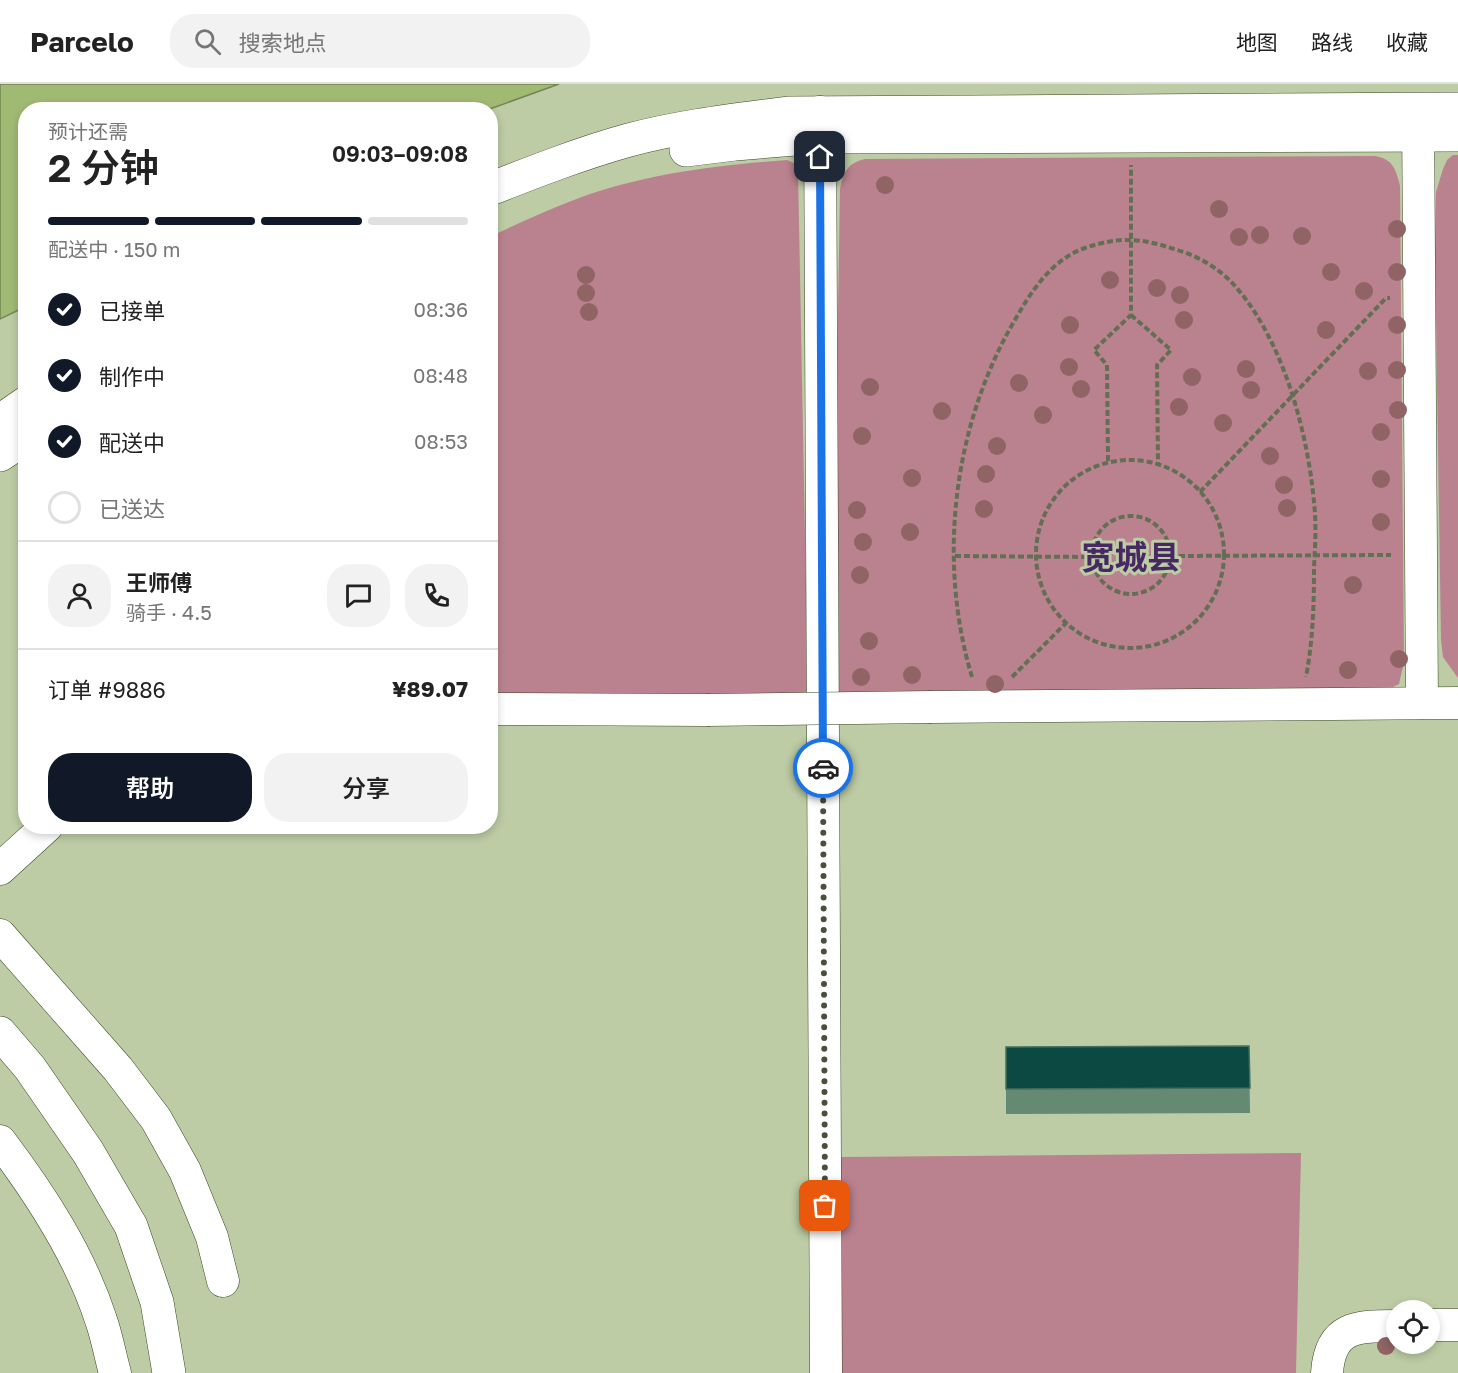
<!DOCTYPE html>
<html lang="zh">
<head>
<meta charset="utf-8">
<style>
  body { margin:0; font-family:"Golos Text","Noto Sans SC",sans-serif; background:#f2f2f2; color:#222; height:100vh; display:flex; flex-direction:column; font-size:22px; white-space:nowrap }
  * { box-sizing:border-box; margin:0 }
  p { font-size:20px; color:#767676 }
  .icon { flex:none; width:33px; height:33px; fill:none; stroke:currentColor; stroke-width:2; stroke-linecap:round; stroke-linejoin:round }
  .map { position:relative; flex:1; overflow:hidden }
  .side { position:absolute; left:18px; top:18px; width:480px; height:732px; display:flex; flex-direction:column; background:#fff; border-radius:24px; box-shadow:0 3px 9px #0003 }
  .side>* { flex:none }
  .fabs { position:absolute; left:1386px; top:1216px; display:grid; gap:12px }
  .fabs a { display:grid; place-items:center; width:54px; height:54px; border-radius:50%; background:#fff; box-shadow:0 3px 9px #0003; font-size:30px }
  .pin { position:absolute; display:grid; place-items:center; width:51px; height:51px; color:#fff; margin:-26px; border-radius:12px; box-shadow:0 3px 9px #0006 }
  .courier { position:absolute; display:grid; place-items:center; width:60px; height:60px; margin:-30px; border:4px solid #1a73e8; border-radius:50%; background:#fff; color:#222; box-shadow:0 2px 8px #0007 }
  .headline em { font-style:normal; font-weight:600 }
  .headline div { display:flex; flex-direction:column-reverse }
  .headline { display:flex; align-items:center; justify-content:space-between; height:102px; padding:0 30px }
  h1 { font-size:39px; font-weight:600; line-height:45px }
  .bar { display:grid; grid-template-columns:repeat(4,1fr); gap:9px 6px; align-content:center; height:72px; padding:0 30px }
  .bar i { height:8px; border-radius:4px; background:#e0e0e0 }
  .bar .active { background:#111827 }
  .bar p { grid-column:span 4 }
  .line { display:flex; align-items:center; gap:15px; padding:0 30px; border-top:2px solid #e0e0e0 }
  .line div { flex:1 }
  .round { display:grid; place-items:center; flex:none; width:63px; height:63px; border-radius:24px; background:#f2f2f2 }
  ol { padding:0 30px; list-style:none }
  li { display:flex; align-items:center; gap:18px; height:66px }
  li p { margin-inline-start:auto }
  li .icon { padding:6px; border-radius:50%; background:#111827; color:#fff; stroke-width:4 }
  li:last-child { color:#767676 }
  li i { width:33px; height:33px; border:3px solid #e0e0e0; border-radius:50% }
  .button { display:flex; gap:12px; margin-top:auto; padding:12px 30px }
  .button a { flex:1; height:69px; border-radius:24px; background:#111827; color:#fff; font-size:24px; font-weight:600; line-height:69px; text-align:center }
  .button a+a { background:#f2f2f2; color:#222 }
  header { display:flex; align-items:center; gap:36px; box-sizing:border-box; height:84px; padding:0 30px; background:#fff; border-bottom:2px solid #e0e0e0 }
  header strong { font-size:28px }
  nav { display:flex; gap:33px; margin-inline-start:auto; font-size:21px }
  .search { width:420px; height:54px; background:#f2f2f2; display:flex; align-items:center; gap:15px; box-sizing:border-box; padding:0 21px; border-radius:24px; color:#767676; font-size:22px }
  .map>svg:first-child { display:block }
</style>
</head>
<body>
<header>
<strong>Parcelo</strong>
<div class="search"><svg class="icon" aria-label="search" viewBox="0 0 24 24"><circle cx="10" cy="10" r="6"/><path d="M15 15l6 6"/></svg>搜索地点</div>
<nav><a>地图</a><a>路线</a><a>收藏</a></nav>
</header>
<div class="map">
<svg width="1458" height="1289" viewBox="0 0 1458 1289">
  <rect width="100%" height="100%" fill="#bdcca4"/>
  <g fill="#ba828e">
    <polygon points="1453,71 1458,71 1458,594 1443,573 1441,556 1435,169 1436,108 1443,85 1447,76"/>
    <path d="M1375,72C1393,75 1396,86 1400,102L1404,578L1399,600L1389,605L1375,606L832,608L840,105C843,88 848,79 865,75Z"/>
    <path d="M787,76L794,79L798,86L808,609L491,610V152C520,139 549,125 579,114C645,90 718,81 787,76Z"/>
    <polygon points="1301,1069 1296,1289 841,1289 840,1073"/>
  </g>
  <polygon fill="#a1ba73" stroke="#738651" stroke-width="1.5" points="0,0 559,0 487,26 26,26 25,223 0,235"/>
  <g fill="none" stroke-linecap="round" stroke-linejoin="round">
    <g stroke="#3b4724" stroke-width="33">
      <g id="minor">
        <polyline points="1418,26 1422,619"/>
        <polyline points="820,28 826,1289"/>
        <polyline points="931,623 1458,619"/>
        <polyline points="490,625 707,626"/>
        <polyline points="0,785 47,742"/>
        <polyline points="0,851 118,985 156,1035 185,1087 212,1153 223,1197"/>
        <path d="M0,1057C41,1111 80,1171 101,1236C107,1253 110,1271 115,1289"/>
        <polyline points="1430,1241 1458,1241"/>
        <path d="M1327,1289C1330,1242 1357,1242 1396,1242"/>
      </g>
    </g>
    <g stroke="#3b4724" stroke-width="34">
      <g id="secondary">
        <polyline points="686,66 735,60 820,53 1458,51"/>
        <path d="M490,105C536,87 582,69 629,56C681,42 735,36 788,29L1458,25"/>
        <polyline points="0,337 26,319"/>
        <polyline points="0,371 26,354"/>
        <polyline points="0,949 30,984 88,1068 131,1142 157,1218 169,1289"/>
      </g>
    </g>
    <g stroke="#646e54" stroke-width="4" stroke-dasharray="6 3" stroke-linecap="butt">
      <polyline points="1131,231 1171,266 1157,281 1158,379"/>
      <circle cx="1130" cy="470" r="94"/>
      <polyline points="1108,377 1107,281 1094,266 1131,231 1131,81"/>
      <polyline points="1200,408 1386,214 1390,214"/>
      <circle cx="1131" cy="471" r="39"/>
      <polyline points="955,472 1091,473"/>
      <polyline points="1170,472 1391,471"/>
      <path d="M972,593C936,474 954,335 1019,229C1034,203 1055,174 1085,164C1120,152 1142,154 1177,166C1198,172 1219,184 1234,201C1285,257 1310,356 1315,430C1316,448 1315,466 1314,483C1314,520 1313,556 1306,593"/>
      <polyline points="1012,593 1066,539"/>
    </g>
    <use href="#minor" stroke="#fff" stroke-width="32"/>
    <use href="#secondary" stroke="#fff" stroke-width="33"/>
    <g stroke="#3b4724" stroke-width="33" stroke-linecap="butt">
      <polyline id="minor-bridge" points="707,626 931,623"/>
    </g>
    <use href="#minor-bridge" stroke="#fff" stroke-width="32"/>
  </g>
  <g fill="#906365">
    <circle cx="885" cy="101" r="9"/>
    <circle cx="1219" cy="125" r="9"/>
    <circle cx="1397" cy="145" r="9"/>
    <circle cx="1260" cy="151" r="9"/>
    <circle cx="1302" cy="152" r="9"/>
    <circle cx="1239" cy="153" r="9"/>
    <circle cx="1331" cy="188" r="9"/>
    <circle cx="1397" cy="188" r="9"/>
    <circle cx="586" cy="191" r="9"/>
    <circle cx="1110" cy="196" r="9"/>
    <circle cx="1157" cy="204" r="9"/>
    <circle cx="1364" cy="207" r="9"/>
    <circle cx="586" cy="209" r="9"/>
    <circle cx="1180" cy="211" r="9"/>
    <circle cx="589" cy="228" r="9"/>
    <circle cx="1184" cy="236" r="9"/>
    <circle cx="1070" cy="241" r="9"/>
    <circle cx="1397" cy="241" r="9"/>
    <circle cx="1326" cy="246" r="9"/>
    <circle cx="1069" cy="283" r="9"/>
    <circle cx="1246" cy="285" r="9"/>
    <circle cx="1397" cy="286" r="9"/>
    <circle cx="1368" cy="287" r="9"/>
    <circle cx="1192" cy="293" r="9"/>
    <circle cx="1019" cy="299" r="9"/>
    <circle cx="870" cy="303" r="9"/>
    <circle cx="1081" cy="305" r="9"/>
    <circle cx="1251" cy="306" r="9"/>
    <circle cx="1179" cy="323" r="9"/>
    <circle cx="1398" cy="326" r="9"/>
    <circle cx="942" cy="327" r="9"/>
    <circle cx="1043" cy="331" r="9"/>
    <circle cx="1223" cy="339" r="9"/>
    <circle cx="1381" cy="348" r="9"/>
    <circle cx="862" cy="352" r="9"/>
    <circle cx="997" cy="362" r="9"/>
    <circle cx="1270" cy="372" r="9"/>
    <circle cx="986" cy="390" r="9"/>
    <circle cx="912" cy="394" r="9"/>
    <circle cx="1381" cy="395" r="9"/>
    <circle cx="1284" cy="401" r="9"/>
    <circle cx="1287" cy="424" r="9"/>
    <circle cx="984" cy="425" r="9"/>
    <circle cx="857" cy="426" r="9"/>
    <circle cx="1381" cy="438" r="9"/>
    <circle cx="910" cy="448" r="9"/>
    <circle cx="863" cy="458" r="9"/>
    <circle cx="860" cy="491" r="9"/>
    <circle cx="1353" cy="501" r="9"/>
    <circle cx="869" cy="557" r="9"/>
    <circle cx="1399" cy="575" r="9"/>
    <circle cx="1348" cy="586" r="9"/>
    <circle cx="912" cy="591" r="9"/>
    <circle cx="861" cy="593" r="9"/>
    <circle cx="995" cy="600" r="9"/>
    <circle cx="1386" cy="1262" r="9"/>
  </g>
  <polygon fill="#648a74" points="1249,962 1250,1029 1006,1030 1006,963"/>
  <polygon fill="#0c4943" stroke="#417060" stroke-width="1.5" points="1249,962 1250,1004 1006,1005 1006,963"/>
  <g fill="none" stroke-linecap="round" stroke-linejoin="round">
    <polyline stroke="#48503b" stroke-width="6" stroke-dasharray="0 10.8" points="823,684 825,1122"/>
    <polyline stroke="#1a73e8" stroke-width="8" points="820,73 823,684"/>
  </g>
  <g text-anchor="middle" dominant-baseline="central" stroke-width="6" stroke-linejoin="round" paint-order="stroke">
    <g font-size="33" font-weight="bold" fill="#462963" stroke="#bdcca4">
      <text x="1131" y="472">宽城县</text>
    </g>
  </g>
</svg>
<div class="fabs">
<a><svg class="icon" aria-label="locate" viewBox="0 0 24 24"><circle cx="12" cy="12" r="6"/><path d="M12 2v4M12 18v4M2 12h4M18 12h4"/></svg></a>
</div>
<div class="pin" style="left:825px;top:1122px;background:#ea580c"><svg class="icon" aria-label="bag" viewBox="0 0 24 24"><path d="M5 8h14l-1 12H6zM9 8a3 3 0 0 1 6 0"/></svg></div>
<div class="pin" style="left:820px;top:73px;background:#1f2937"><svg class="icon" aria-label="home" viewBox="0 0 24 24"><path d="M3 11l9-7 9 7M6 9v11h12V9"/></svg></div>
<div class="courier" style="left:823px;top:684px"><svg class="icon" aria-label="car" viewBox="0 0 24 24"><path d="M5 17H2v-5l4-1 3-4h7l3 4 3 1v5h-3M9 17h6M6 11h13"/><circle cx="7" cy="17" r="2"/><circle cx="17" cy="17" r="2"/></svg></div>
<section class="side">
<div class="headline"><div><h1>2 分钟</h1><p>预计还需</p></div><em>09:03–09:08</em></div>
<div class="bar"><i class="active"></i><i class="active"></i><i class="active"></i><i></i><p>配送中 · 150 m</p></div>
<ol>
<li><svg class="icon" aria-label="check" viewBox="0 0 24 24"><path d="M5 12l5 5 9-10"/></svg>已接单<p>08:36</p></li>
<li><svg class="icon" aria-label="check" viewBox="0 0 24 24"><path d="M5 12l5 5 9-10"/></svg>制作中<p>08:48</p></li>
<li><svg class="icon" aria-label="check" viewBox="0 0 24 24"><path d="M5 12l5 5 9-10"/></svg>配送中<p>08:53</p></li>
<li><i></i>已送达</li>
</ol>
<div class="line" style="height:108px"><a class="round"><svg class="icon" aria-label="person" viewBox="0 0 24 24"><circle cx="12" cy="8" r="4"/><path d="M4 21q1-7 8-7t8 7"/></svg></a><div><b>王师傅</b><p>骑手 · 4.5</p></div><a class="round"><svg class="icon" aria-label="chat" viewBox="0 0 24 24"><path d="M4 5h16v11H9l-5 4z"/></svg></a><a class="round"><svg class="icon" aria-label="phone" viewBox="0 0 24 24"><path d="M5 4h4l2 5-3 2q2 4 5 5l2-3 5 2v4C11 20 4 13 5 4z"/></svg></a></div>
<div class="line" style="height:78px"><div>订单 #9886</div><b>¥89.07</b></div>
<div class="button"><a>帮助</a><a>分享</a></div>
</section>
</div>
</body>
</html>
